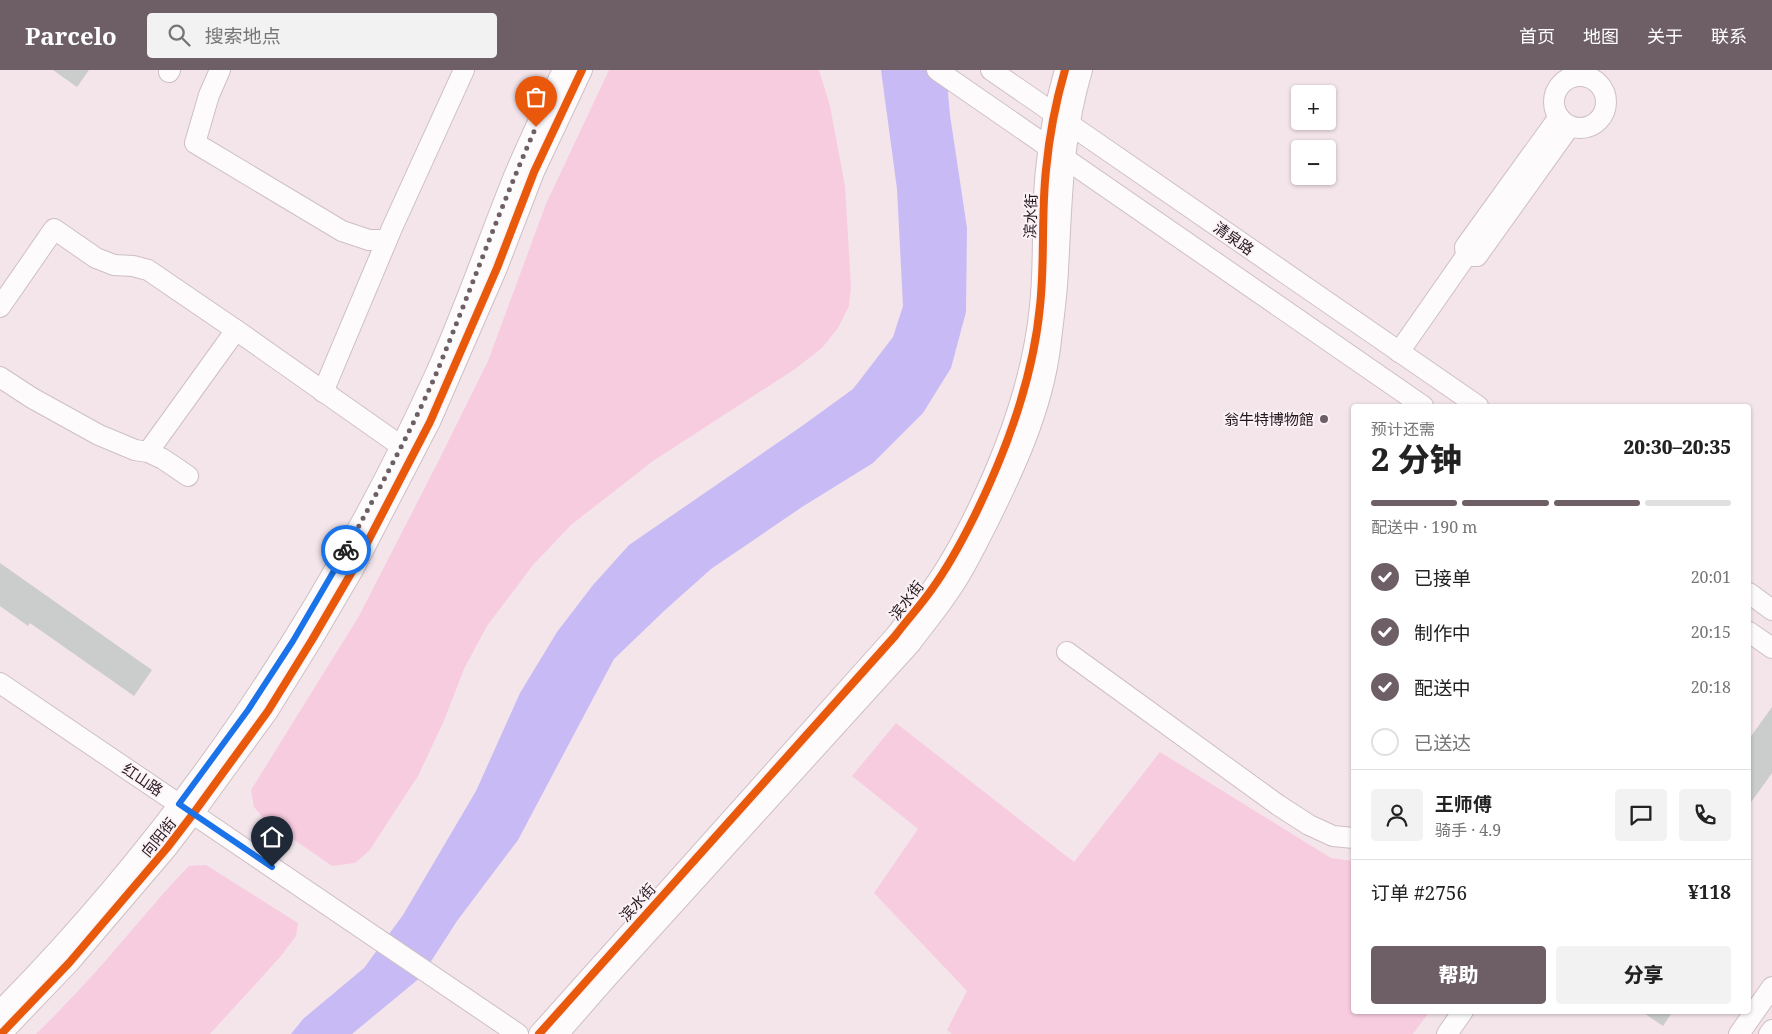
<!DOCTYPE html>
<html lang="zh">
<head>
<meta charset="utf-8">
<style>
  body { margin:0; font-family:"Noto Serif","Noto Sans SC",serif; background:#f2f2f2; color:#222; height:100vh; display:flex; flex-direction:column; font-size:19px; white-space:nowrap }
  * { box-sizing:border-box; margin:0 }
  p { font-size:16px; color:#767676 }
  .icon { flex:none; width:28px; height:28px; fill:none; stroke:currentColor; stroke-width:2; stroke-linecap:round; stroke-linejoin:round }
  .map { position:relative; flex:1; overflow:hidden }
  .details { position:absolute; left:1351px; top:334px; width:400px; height:610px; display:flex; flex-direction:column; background:#fff; border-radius:5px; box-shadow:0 1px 4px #0004 }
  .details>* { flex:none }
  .controls { position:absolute; left:1291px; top:15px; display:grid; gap:10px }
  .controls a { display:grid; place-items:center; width:45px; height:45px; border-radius:5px; background:#fff; box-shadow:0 1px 4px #0004; font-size:25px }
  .pin { position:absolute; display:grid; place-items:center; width:42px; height:42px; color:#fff; margin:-51px -21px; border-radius:50% 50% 50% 0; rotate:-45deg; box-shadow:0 0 5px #0007 }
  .pin .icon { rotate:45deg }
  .courier { position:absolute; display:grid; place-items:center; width:50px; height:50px; margin:-25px; border:4px solid #1a73e8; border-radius:50%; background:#fff; color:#222; box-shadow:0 1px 6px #0007 }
  .head em { font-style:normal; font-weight:800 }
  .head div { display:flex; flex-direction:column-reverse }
  .head { display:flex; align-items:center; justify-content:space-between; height:85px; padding:0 20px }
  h1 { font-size:32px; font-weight:800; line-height:38px }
  .bar { display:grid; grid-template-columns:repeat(4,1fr); gap:8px 5px; align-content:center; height:60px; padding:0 20px }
  .bar i { height:6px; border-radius:4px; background:#e0e0e0 }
  .bar .on { background:#6e5f66 }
  .bar p { grid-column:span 4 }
  .line { display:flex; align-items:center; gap:12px; padding:0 20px; border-top:1px solid #e0e0e0 }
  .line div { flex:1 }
  .round { display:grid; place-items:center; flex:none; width:52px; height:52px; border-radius:5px; background:#f2f2f2 }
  ol { padding:0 20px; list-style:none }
  li { display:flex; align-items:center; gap:15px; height:55px }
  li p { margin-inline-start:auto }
  li .icon { padding:5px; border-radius:50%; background:#6e5f66; color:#fff; stroke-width:4 }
  li:last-child { color:#767676 }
  li i { width:28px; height:28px; border:2px solid #e0e0e0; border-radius:50% }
  .primary-button { display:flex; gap:10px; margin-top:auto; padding:10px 20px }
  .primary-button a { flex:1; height:58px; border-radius:5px; background:#6e5f66; color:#fff; font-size:20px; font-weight:800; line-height:58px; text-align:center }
  .primary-button a+a { background:#f2f2f2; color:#222 }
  header { display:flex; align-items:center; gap:30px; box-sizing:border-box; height:70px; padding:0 25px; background:#6e5f66; color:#fff }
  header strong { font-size:24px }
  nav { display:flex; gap:28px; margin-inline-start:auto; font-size:18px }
  .search { width:350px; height:45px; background:#f2f2f2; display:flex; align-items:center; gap:12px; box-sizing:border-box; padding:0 18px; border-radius:5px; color:#767676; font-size:19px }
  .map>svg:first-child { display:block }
</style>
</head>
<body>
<header>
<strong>Parcelo</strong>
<div class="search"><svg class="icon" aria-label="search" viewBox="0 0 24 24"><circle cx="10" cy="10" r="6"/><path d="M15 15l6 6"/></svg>搜索地点</div>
<nav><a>首页</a><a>地图</a><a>关于</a><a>联系</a></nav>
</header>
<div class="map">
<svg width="1772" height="964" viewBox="0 0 1772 964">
  <rect width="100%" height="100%" fill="#f4e5eb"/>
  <g fill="#f8ccdf">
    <polygon points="609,0 819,0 830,36 845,116 851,217 849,236 838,258 822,278 795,299 653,391 571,455 533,495 487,556 464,599 443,653 418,706 369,781 355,793 332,796 264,749 254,737 251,720 359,546 439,390 488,291 546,134"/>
    <polygon points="896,653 1074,792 1160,682 1331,788 1354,791 1354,941 1430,941 1413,964 952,964 947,960 967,921 874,823 918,759 852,706"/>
    <path d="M206,795L298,853L296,866L281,886L210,964H36C67,934 97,901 125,868C146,844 166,819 189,796Z"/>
  </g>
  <polygon fill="#c8bbf5" points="881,0 946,0 950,45 967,158 966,242 951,298 923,343 873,393 802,437 711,499 664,541 614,589 518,770 457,851 421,907 352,964 291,964 303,949 364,898 403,845 476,721 520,623 557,562 593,515 629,475 802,356 853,319 893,267 903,236 897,119"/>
  <g fill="#cbcdcd">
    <polygon points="53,0 89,0 77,17"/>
    <polygon points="0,493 152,600 134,626 30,553 28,556 0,536"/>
    <polygon points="1772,637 1772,703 1749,735 1749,669"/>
    <polygon points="1641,941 1673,941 1663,956"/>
  </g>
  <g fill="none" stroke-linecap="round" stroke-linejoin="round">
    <g stroke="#cebfc5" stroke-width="22">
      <g id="minor">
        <polyline points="220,0 209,25 195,73 342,161 369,170 386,170"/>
        <polyline points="937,0 1423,336"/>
        <polyline points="991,0 1478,336"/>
        <polyline points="169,2 170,0"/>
        <circle cx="1580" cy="32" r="26"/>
        <polyline points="1466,186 1477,186 1570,56"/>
        <polyline points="0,237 54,159 96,188 114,195 133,196 148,200 236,260"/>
        <polyline points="1399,282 1466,186 1465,177 1559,47"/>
        <polyline points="0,307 32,328 99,365 135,380 148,382 163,389 188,406"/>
        <polyline points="323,322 392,158 464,0"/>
        <polyline points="148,382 236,260 401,376"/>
        <polyline points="1749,523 1772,540"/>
        <polyline points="1749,562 1772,578"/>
        <polyline points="1067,582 1278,735 1309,755 1333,766 1354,768"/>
        <polyline points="0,613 518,964"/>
        <path d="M0,941C181,758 327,541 434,307C464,241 487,173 514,106C529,70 546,35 563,0"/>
        <polyline points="1,964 69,893 167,778 193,744 268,641 312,570 353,500 430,352 497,198 534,102 582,0"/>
        <path d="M539,964L895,566C907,550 921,535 932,519C948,497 962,471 974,447C1007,380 1033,310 1040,236C1045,191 1041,145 1046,100C1049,68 1056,31 1065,0"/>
        <path d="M558,964L607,908L911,573C924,555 939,538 951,519C965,499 975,477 986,456C1014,400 1042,340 1050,278C1053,252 1057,225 1058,199C1062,131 1062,66 1082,0"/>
        <polyline points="1447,964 1463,941"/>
        <polyline points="1739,964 1772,917"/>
        <polyline points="1769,964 1772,960"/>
      </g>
    </g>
    <use href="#minor" stroke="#fdfbfc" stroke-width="20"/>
    <g stroke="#fbf2f6" stroke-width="11">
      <g id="cycleway">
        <polyline points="1,964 69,893 167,778 193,744 268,641 312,570 353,500 430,352 497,198 534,102 582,0"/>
        <path d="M539,964L895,566C907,550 921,535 932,519C948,497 962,471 974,447C1007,380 1033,310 1040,236C1045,191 1041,145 1046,100C1049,68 1056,31 1065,0"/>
      </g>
    </g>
    <use href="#cycleway" stroke="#e8590c" stroke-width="8"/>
  </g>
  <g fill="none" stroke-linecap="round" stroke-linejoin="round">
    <path stroke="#6e5f66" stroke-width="5" stroke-dasharray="0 9" d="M346,480C377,422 410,364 436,304C470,222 500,138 536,57"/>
    <polyline stroke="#1a73e8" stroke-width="6" points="272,797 179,734 248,640 293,571 346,480"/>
  </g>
  <circle fill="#6e5f66" stroke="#fbf2f6" stroke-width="2" cx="1324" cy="349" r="5"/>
  <g text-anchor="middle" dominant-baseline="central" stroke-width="4" stroke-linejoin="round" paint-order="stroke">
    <g font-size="15" fill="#26171e" stroke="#fbf2f6">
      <text transform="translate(1030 146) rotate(-88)">滨水街</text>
      <text transform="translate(1234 168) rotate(35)">清泉路</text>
      <text transform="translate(906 530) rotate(-52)">滨水街</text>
      <text transform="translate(143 709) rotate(34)">红山路</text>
      <text transform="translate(158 767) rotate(-51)">向阳街</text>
      <text transform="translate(637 832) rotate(-48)">滨水街</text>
    </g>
    <g font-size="15" fill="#26171e" stroke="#fbf2f6" text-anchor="end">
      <text x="1314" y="349">翁牛特博物館</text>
    </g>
  </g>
</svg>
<div class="controls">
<a>+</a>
<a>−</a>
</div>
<div class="pin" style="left:536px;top:57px;background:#ea580c"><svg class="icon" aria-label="bag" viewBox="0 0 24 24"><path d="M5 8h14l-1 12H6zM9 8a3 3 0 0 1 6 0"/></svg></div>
<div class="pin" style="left:272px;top:797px;background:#1f2937"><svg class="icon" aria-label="home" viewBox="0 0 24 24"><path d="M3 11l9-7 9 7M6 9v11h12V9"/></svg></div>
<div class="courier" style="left:346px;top:480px"><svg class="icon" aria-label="bike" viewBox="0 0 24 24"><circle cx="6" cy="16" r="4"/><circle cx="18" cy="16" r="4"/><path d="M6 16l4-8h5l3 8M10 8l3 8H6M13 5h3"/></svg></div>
<section class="details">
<div class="head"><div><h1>2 分钟</h1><p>预计还需</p></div><em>20:30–20:35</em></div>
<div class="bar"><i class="on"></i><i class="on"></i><i class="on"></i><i></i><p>配送中 · 190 m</p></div>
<ol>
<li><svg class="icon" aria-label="check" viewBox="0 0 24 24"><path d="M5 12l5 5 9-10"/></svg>已接单<p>20:01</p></li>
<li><svg class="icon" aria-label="check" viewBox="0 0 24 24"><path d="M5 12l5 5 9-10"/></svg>制作中<p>20:15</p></li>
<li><svg class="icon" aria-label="check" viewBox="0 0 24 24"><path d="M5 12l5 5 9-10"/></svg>配送中<p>20:18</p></li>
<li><i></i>已送达</li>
</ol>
<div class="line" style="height:90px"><a class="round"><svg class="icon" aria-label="person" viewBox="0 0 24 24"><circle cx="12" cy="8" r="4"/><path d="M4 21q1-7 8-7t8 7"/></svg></a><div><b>王师傅</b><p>骑手 · 4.9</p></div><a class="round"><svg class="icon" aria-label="chat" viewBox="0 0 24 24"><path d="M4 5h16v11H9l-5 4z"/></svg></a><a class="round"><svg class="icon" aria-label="phone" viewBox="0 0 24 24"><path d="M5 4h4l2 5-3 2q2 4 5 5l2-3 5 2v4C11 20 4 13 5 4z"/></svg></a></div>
<div class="line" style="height:65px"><div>订单 #2756</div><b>¥118</b></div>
<div class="primary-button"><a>帮助</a><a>分享</a></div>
</section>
</div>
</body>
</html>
